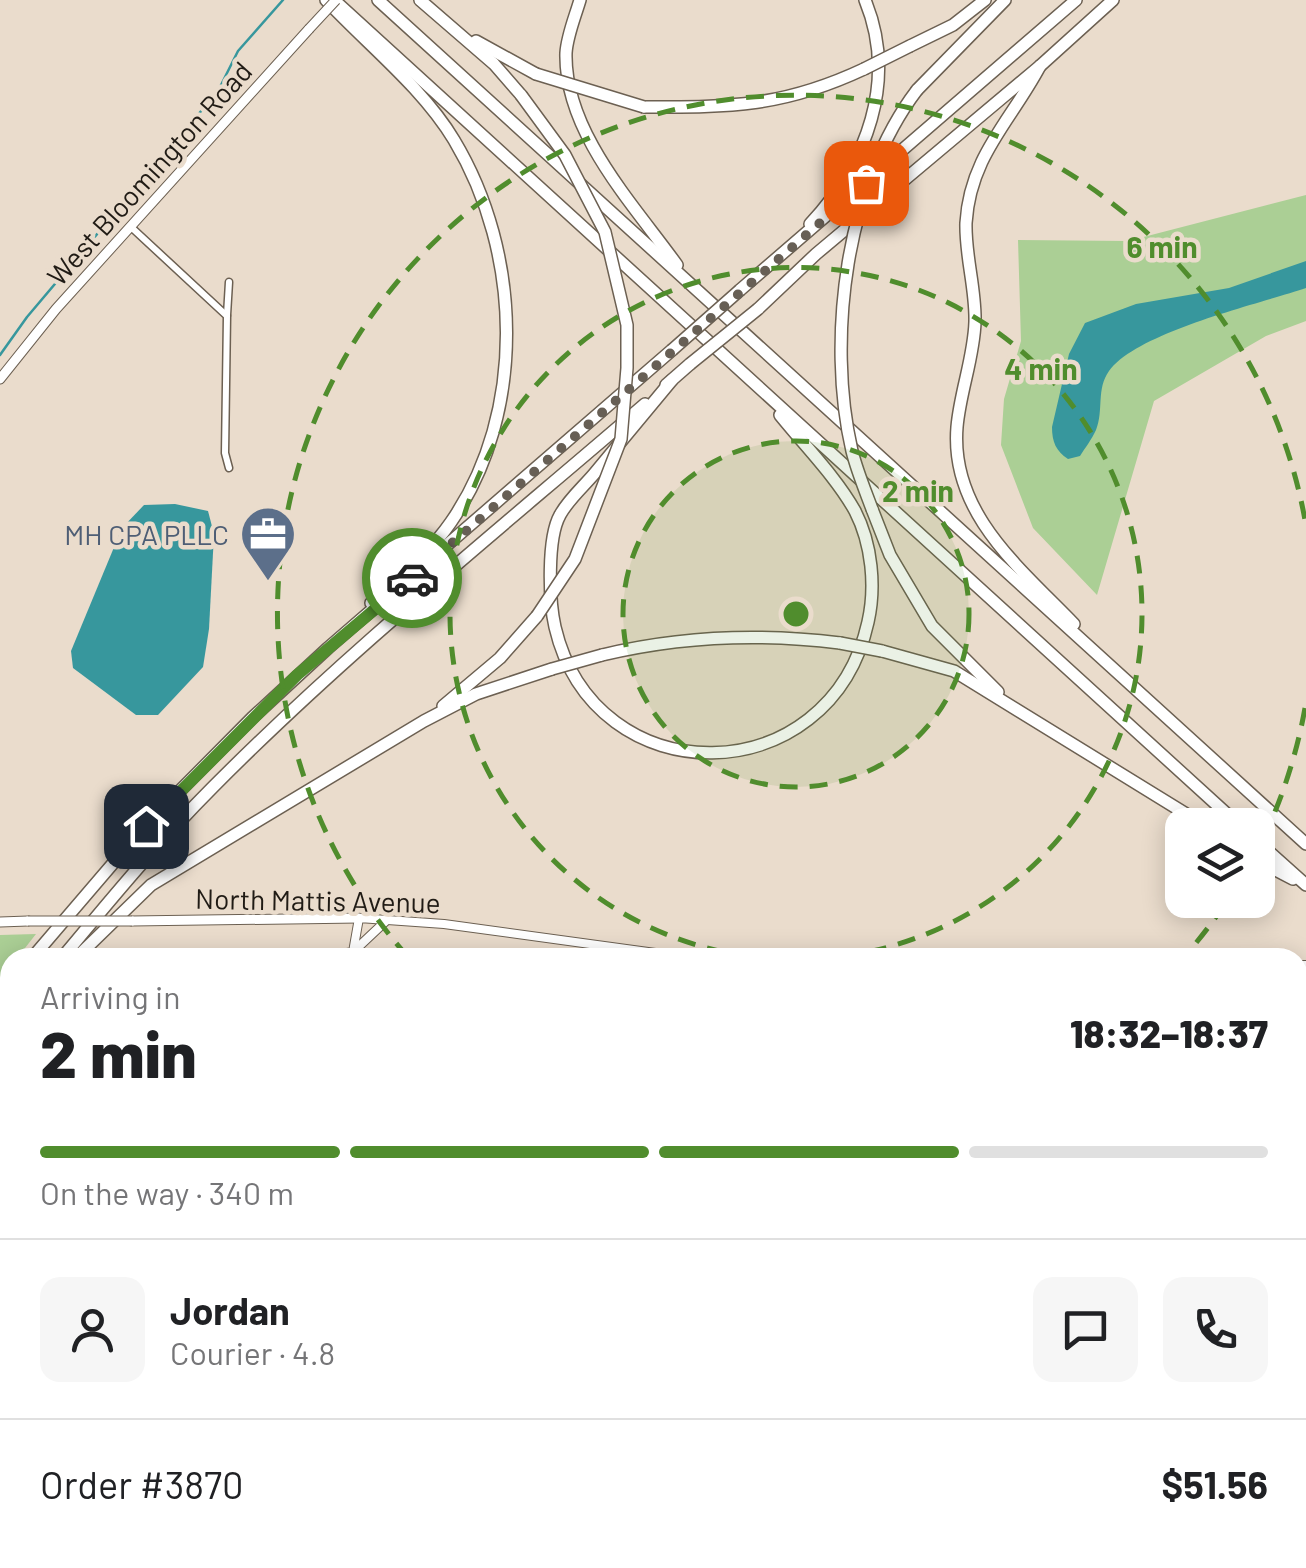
<!DOCTYPE html>
<html lang="en">
<head>
<meta charset="utf-8">
<style>
  body { margin:0; font-family:Barlow,sans-serif; background:#f6f6f6; color:#202124; height:100vh; display:flex; flex-direction:column; font-size:38px; white-space:nowrap }
  * { box-sizing:border-box; margin:0 }
  p { font-size:32px; color:#757577 }
  .icon { flex:none; width:55px; height:55px; fill:none; stroke:currentColor; stroke-width:2; stroke-linecap:round; stroke-linejoin:round }
  .map { position:relative; flex:1; overflow:hidden }
  .details { position:absolute; left:0px; top:948px; width:1308px; height:622px; display:flex; flex-direction:column; background:#fff; border-radius:30px 30px 0 0; box-shadow:0 5px 25px #0003 }
  .details>* { flex:none }
  .controls { position:absolute; left:1165px; top:808px; display:grid; gap:20px }
  .controls a { display:grid; place-items:center; width:110px; height:110px; border-radius:20px; background:#fff; box-shadow:0 5px 25px #0003; font-size:50px }
  .pin { position:absolute; display:grid; place-items:center; width:85px; height:85px; color:#fff; margin:-42px; border-radius:20px; box-shadow:0 5px 15px #0006 }
  .courier { position:absolute; display:grid; place-items:center; width:100px; height:100px; margin:-50px; border:8px solid #508d2d; border-radius:50%; background:#fff; color:#222; box-shadow:0 2px 12px #0007 }
  .overview em { font-style:normal; font-weight:800 }
  .overview div { display:flex; flex-direction:column-reverse }
  .overview { display:flex; align-items:center; justify-content:space-between; height:170px; padding:0 40px }
  h1 { font-size:65px; font-weight:800; line-height:75px }
  .bar { display:grid; grid-template-columns:repeat(4,1fr); gap:15px 10px; align-content:center; height:120px; padding:0 40px }
  .bar i { height:12px; border-radius:8px; background:#e0e0e0 }
  .bar .selected { background:#508d2d }
  .bar p { grid-column:span 4 }
  .line { display:flex; align-items:center; gap:25px; padding:0 40px; border-top:2px solid #e0e0e0 }
  .line div { flex:1 }
  .round { display:grid; place-items:center; flex:none; width:105px; height:105px; border-radius:20px; background:#f6f6f6 }
  .map>svg:first-child { display:block }
</style>
</head>
<body>
<div class="map">
<svg width="1306" height="1568" viewBox="0 0 1306 1568">
  <rect width="100%" height="100%" fill="#eadccc"/>
  <g fill="#abcf95">
    <polygon points="1306,195 1306,321 1266,336 1154,401 1097,595 1033,528 1001,445 1004,399 1021,341 1018,240 1128,241"/>
    <polygon points="36,934 18,957 10,958 10,968 0,980 0,935"/>
  </g>
  <g fill="#37979d">
    <path d="M1306,261V288C1258,304 1137,332 1109,371C1096,389 1104,410 1096,430C1092,439 1085,448 1080,456L1068,459C1056,451 1052,442 1052,427L1069,354L1085,323L1136,304L1229,288Z"/>
    <polygon points="175,504 208,511 214,534 209,629 203,667 158,715 136,715 73,668 71,651 122,528 144,505"/>
  </g>
  <g fill="none" stroke-linecap="round" stroke-linejoin="round">
    <polyline stroke="#37979d" stroke-width="2.5" points="0,355 27,317 218,91 238,51 283,0"/>
    <g stroke="#6c6052" stroke-width="9">
      <g id="minor">
        <polyline points="131,227 227,316 225,453 229,468"/>
        <polyline points="227,315 229,282"/>
        <polyline points="1298,1149 1306,1149"/>
        <polyline points="0,1189 10,1189"/>
        <polyline points="1298,1333 1306,1333"/>
        <polyline points="0,1342 10,1333"/>
        <polyline points="0,1520 10,1513"/>
        <polyline points="252,1560 256,1568"/>
        <polyline points="520,1560 520,1568"/>
        <polyline points="720,1560 720,1568"/>
        <polyline points="146,1568 146,1560"/>
        <polyline points="338,1568 339,1560"/>
        <polyline points="430,1568 431,1560"/>
        <polyline points="635,1568 635,1560"/>
        <polyline points="806,1568 806,1560"/>
      </g>
    </g>
    <g stroke="#6c6052" stroke-width="10">
      <g id="tertiary">
        <polyline points="353,952 388,919"/>
        <polyline points="158,958 303,958"/>
        <polyline points="317,958 353,952 359,918 444,924 692,958"/>
        <polyline points="1298,965 1306,965"/>
        <polyline points="0,1078 10,1064"/>
      </g>
    </g>
    <g stroke="#6c6052" stroke-width="11">
      <g id="secondary">
        <polyline points="132,921 359,918"/>
        <polyline points="0,922 28,921"/>
        <polyline points="1007,1568 1007,1560"/>
      </g>
    </g>
    <g stroke="#6c6052" stroke-width="11">
      <polyline id="primary" points="0,379 56,309 309,29"/>
    </g>
    <g stroke="#6c6052" stroke-width="14">
      <g id="motorway">
        <path d="M326,0C368,45 422,87 454,140C522,253 527,412 451,522C429,554 399,577 371,603"/>
        <polyline points="334,0 1239,825"/>
        <polyline points="378,0 1306,844"/>
        <polyline points="420,0 494,64 521,95"/>
        <path d="M580,0C575,17 567,36 566,53C564,132 634,205 677,265"/>
        <polyline points="476,41 536,74"/>
        <polyline points="910,46 953,25 985,0"/>
        <path d="M1040,66C1011,121 970,156 966,223C965,256 976,289 975,322C974,357 960,392 957,427C950,513 1020,568 1074,624"/>
        <polyline points="917,90 1005,0"/>
        <path d="M644,107C732,107 783,107 864,69"/>
        <path d="M810,224C867,163 898,80 865,0"/>
        <polyline points="740,290 1076,0"/>
        <polyline points="758,309 816,254 1040,66 1113,0"/>
        <path d="M672,380C646,411 620,443 594,474C583,487 568,500 560,515C547,538 549,601 555,627C595,797 830,794 868,622C876,587 872,544 855,511C836,477 805,446 780,415"/>
        <polyline points="666,385 690,364"/>
        <polyline points="872,509 890,555 932,626 998,692"/>
        <polyline points="882,651 954,671 1204,825"/>
        <path d="M602,655C681,636 759,633 840,643"/>
        <polyline points="443,706 500,658 537,616"/>
        <polyline points="1258,842 1306,885"/>
        <polyline points="1258,861 1293,879"/>
        <polyline points="32,958 145,826 252,718 328,648 672,350"/>
        <path d="M62,958C111,899 159,841 213,787C348,651 500,529 645,404"/>
        <polyline points="76,958 151,885 424,721 476,694 552,669"/>
        <polyline points="0,998 10,985"/>
        <polyline points="0,1032 10,1019"/>
      </g>
    </g>
    <use href="#minor" stroke="#fff" stroke-width="6"/>
    <use href="#tertiary" stroke="#fff" stroke-width="8"/>
    <use href="#secondary" stroke="#fff" stroke-width="9"/>
    <use href="#primary" stroke="#fff" stroke-width="9"/>
    <use href="#motorway" stroke="#fff" stroke-width="11"/>
    <g stroke="#6c6052" stroke-width="11" stroke-linecap="butt">
      <polyline id="secondary-bridge" points="28,921 132,921"/>
    </g>
    <g stroke="#6c6052" stroke-width="11" stroke-linecap="butt">
      <polyline id="primary-bridge" points="309,29 336,0"/>
    </g>
    <g stroke="#6c6052" stroke-width="14" stroke-linecap="butt">
      <g id="motorway-bridge">
        <polyline points="864,69 910,46"/>
        <polyline points="536,74 644,107"/>
        <polyline points="521,95 565,155 605,232 627,325 627,368 621,439 575,559 537,616"/>
        <polyline points="672,350 740,290"/>
        <polyline points="690,364 758,309"/>
        <path d="M872,509C865,490 857,471 852,451C826,339 846,183 917,90"/>
        <polyline points="840,643 882,651"/>
        <polyline points="552,669 602,655"/>
      </g>
    </g>
    <use href="#secondary-bridge" stroke="#fff" stroke-width="9"/>
    <use href="#primary-bridge" stroke="#fff" stroke-width="9"/>
    <use href="#motorway-bridge" stroke="#fff" stroke-width="11"/>
  </g>
  <g fill="none" stroke-linecap="round" stroke-linejoin="round">
    <polyline stroke="#675f55" stroke-width="10" stroke-dasharray="0 18" points="412,578 866,183"/>
    <polyline stroke="#508d2d" stroke-width="12" points="146,826 297,675 412,578"/>
  </g>
  <circle cx="796" cy="614" r="173" fill="#508d2d" fill-opacity=".12"/>
  <g fill="none" stroke="#508d2d" stroke-width="5" stroke-dasharray="18 12">
    <circle cx="796" cy="614" r="173"/>
    <path d="M754 957A346 346 0 1 1 838 957"/>
    <path d="M1305 708A518 518 0 0 1 1258 849M1225 904A518 518 0 0 1 1184 957M408 957A518 518 0 1 1 1305 520"/>
  </g>
  <defs>
    <g id="office-pin" transform="scale(2.875)"><path d="M0 17L-7.5 6A9.5 9.5 0 1 1 7.5 6Z" fill="#5c6f8a" stroke="#eadccc"/><path d="M-6-3h4V-5.5h4V-3h4V5H-6ZM-1-4.5V-3h2v-1.5ZM-6 0V1H6V0Z" fill="#fff"/></g>
  </defs>
  <g fill-rule="evenodd">
    <use href="#office-pin" x="268" y="534"/>
  </g>
  <g text-anchor="middle" dominant-baseline="central" stroke-width="9" stroke-linejoin="round" paint-order="stroke">
    <g font-size="28" fill="#201b15" stroke="#eadccc">
      <text transform="translate(149 173) rotate(-48)">West Bloomington Road</text>
      <text transform="translate(318 900) rotate(1)">North Mattis Avenue</text>
    </g>
    <g font-size="28" fill="#4e5e75" stroke="#eadccc" text-anchor="end">
      <text x="229" y="534">MH CPA PLLC</text>
    </g>
  </g>
  <circle cx="796" cy="614" r="15" fill="#508d2d" stroke="#eadccc" stroke-width="5"/>
  <g font-size="30" text-anchor="middle" font-weight="bold" fill="#508d2d" stroke="#eadccc" stroke-width="9" stroke-linejoin="round" paint-order="stroke">
    <text x="1162" y="258">6 min</text>
    <text x="1041" y="380">4 min</text>
    <text x="918" y="502">2 min</text>
  </g>
</svg>
<div class="controls">
<a><svg class="icon" aria-label="layers" viewBox="0 0 24 24"><path d="M12 4l9 5-9 5-9-5zM3 14l9 5 9-5"/></svg></a>
</div>
<div class="pin" style="left:866px;top:183px;background:#ea580c"><svg class="icon" aria-label="bag" viewBox="0 0 24 24"><path d="M5 8h14l-1 12H6zM9 8a3 3 0 0 1 6 0"/></svg></div>
<div class="pin" style="left:146px;top:826px;background:#1f2937"><svg class="icon" aria-label="home" viewBox="0 0 24 24"><path d="M3 11l9-7 9 7M6 9v11h12V9"/></svg></div>
<div class="courier" style="left:412px;top:578px"><svg class="icon" aria-label="car" viewBox="0 0 24 24"><path d="M5 17H2v-5l4-1 3-4h7l3 4 3 1v5h-3M9 17h6M6 11h13"/><circle cx="7" cy="17" r="2"/><circle cx="17" cy="17" r="2"/></svg></div>
<section class="details">
<div class="overview"><div><h1>2 min</h1><p>Arriving in</p></div><em>18:32–18:37</em></div>
<div class="bar"><i class="selected"></i><i class="selected"></i><i class="selected"></i><i></i><p>On the way · 340 m</p></div>
<div class="line" style="height:180px"><a class="round"><svg class="icon" aria-label="person" viewBox="0 0 24 24"><circle cx="12" cy="8" r="4"/><path d="M4 21q1-7 8-7t8 7"/></svg></a><div><b>Jordan</b><p>Courier · 4.8</p></div><a class="round"><svg class="icon" aria-label="chat" viewBox="0 0 24 24"><path d="M4 5h16v11H9l-5 4z"/></svg></a><a class="round"><svg class="icon" aria-label="phone" viewBox="0 0 24 24"><path d="M5 4h4l2 5-3 2q2 4 5 5l2-3 5 2v4C11 20 4 13 5 4z"/></svg></a></div>
<div class="line" style="height:130px"><div>Order #3870</div><b>$51.56</b></div>
</section>
</div>
</body>
</html>
